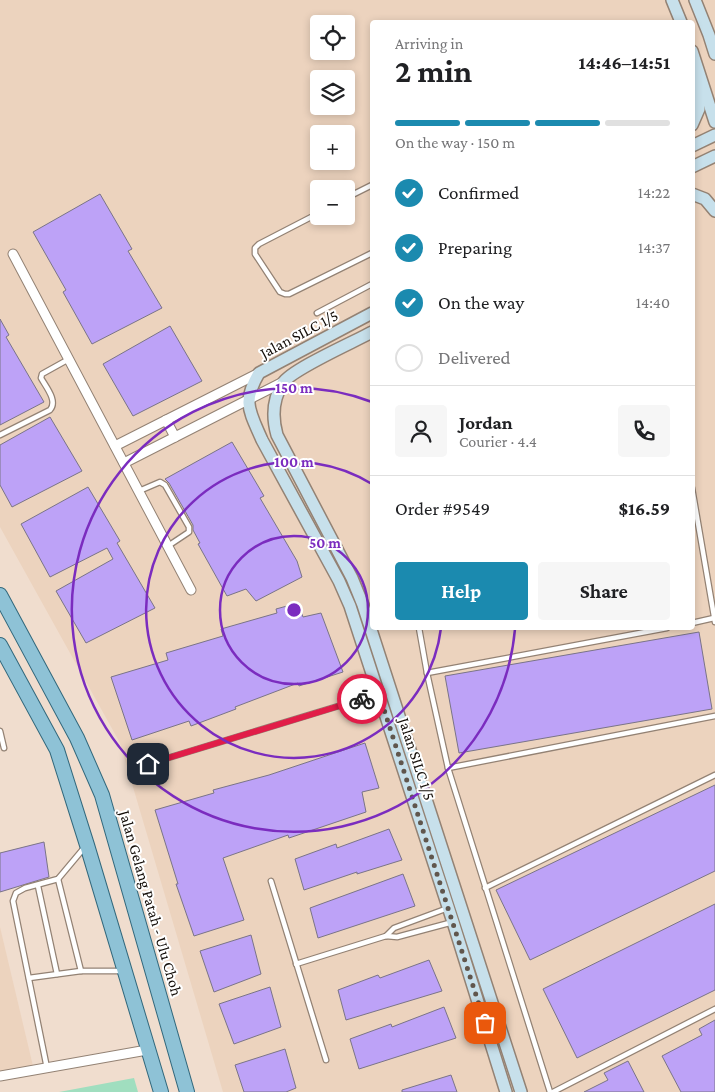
<!DOCTYPE html>
<html lang="en">
<head>
<meta charset="utf-8">
<style>
  body { margin:0; font-family:"Crimson Pro",serif; background:#f6f6f6; color:#202124; height:100vh; display:flex; flex-direction:column; font-size:19px; white-space:nowrap }
  * { box-sizing:border-box; margin:0 }
  p { font-size:16px; color:#757577 }
  .icon { flex:none; width:28px; height:28px; fill:none; stroke:currentColor; stroke-width:2; stroke-linecap:round; stroke-linejoin:round }
  .map { position:relative; flex:1; overflow:hidden }
  .sheet { position:absolute; left:370px; top:20px; width:325px; height:610px; display:flex; flex-direction:column; background:#fff; border-radius:5px; box-shadow:0 2px 8px #0003 }
  .sheet>* { flex:none }
  .controls { position:absolute; left:310px; top:15px; display:grid; gap:10px }
  .controls a { display:grid; place-items:center; width:45px; height:45px; border-radius:5px; background:#fff; box-shadow:0 2px 8px #0003; font-size:25px }
  .pin { position:absolute; display:grid; place-items:center; width:42px; height:42px; color:#fff; margin:-21px; border-radius:10px; box-shadow:0 2px 8px #0006 }
  .courier { position:absolute; display:grid; place-items:center; width:50px; height:50px; margin:-25px; border:4px solid #e11d48; border-radius:50%; background:#fff; color:#222; box-shadow:0 1px 6px #0007 }
  .summary em { font-style:normal; font-weight:700 }
  .summary div { display:flex; flex-direction:column-reverse }
  .summary { display:flex; align-items:center; justify-content:space-between; height:85px; padding:0 25px }
  h1 { font-size:32px; font-weight:700; line-height:38px }
  .bar { display:grid; grid-template-columns:repeat(4,1fr); gap:8px 5px; align-content:center; height:60px; padding:0 25px }
  .bar i { height:6px; border-radius:4px; background:#e0e0e0 }
  .bar .current { background:#1b8aaf }
  .bar p { grid-column:span 4 }
  .line { display:flex; align-items:center; gap:12px; padding:0 25px; border-top:1px solid #e0e0e0 }
  .line div { flex:1 }
  .round { display:grid; place-items:center; flex:none; width:52px; height:52px; border-radius:5px; background:#f6f6f6 }
  ol { padding:0 25px; list-style:none }
  li { display:flex; align-items:center; gap:15px; height:55px }
  li p { margin-inline-start:auto }
  li .icon { padding:5px; border-radius:50%; background:#1b8aaf; color:#fff; stroke-width:4 }
  li:last-child { color:#757577 }
  li i { width:28px; height:28px; border:2px solid #e0e0e0; border-radius:50% }
  .primary-button { display:flex; gap:10px; margin-top:auto; padding:10px 25px }
  .primary-button a { flex:1; height:58px; border-radius:5px; background:#1b8aaf; color:#fff; font-size:20px; font-weight:700; line-height:58px; text-align:center }
  .primary-button a+a { background:#f6f6f6; color:#202124 }
  .map>svg:first-child { display:block }
</style>
</head>
<body>
<div class="map">
<svg width="715" height="1092" viewBox="0 0 715 1092">
  <rect width="100%" height="100%" fill="#f0ddce"/>
  <g fill="#ecd3be" fill-rule="evenodd">
    <path d="M0,0H715V1092H223L120,743L0,527ZM372,22H692V628H372ZM319,24H346V51H319ZM319,79H346V106H319ZM319,134H346V161H319ZM319,189H346V216H319Z"/>
    <polygon points="0,927 33,1066 0,1071"/>
  </g>
  <polygon fill="#a0debf" points="134,1078 138,1092 59,1092"/>
  <g fill="#bda2f7" stroke="#7a7487">
    <polygon points="100,194 132,249 128,251 162,308 92,344 63,292 66,290 33,232"/>
    <polygon points="0,319 9,335 6,337 44,402 0,425"/>
    <polygon points="170,326 202,381 133,416 103,364"/>
    <polygon points="50,417 82,471 12,507 0,485 0,445"/>
    <polygon points="232,442 264,496 260,498 297,561 302,577 256,601 246,589 227,596 198,544 200,543 193,530 193,525 169,483 165,479"/>
    <polygon points="88,487 120,541 117,543 155,608 86,643 56,591 113,559 107,548 50,577 21,524"/>
    <polygon points="298,603 303,617 321,613 343,672 299,686 298,683 235,707 236,709 191,726 189,721 132,740 111,677 168,660 166,653 223,636 221,629 277,613 276,609"/>
    <polygon points="699,632 712,709 459,753 445,676"/>
    <polygon points="365,743 379,788 362,792 366,812 289,838 288,835 223,858 244,920 194,936 176,884 178,884 155,810 214,793 213,790 269,775"/>
    <polygon points="715,785 715,871 530,960 496,890"/>
    <polygon points="389,829 402,860 357,874 357,872 304,890 295,859 336,844 337,848"/>
    <polygon points="44,842 49,877 0,892 0,853"/>
    <polygon points="403,874 415,906 318,938 310,908"/>
    <polygon points="715,904 715,990 577,1058 543,989"/>
    <polygon points="251,935 261,974 214,992 200,951"/>
    <polygon points="429,960 442,991 346,1020 338,990 378,975 380,978"/>
    <polygon points="270,987 281,1027 234,1044 219,1004"/>
    <polygon points="444,1007 456,1038 359,1069 350,1039 391,1024 392,1027"/>
    <polygon points="715,1020 715,1092 681,1092 662,1056 702,1035 699,1029"/>
    <polygon points="285,1049 296,1088 286,1092 244,1092 235,1065"/>
    <polygon points="628,1061 644,1092 584,1092 608,1080 604,1073"/>
    <polygon points="451,1075 457,1092 402,1092 402,1090"/>
  </g>
  <g fill="none" stroke-linecap="round" stroke-linejoin="round">
    <g stroke="#938274" stroke-width="7">
      <g id="lane">
        <polyline points="346,198 372,185"/>
        <polyline points="319,213 259,244 255,248 255,254 280,292 285,294 289,294 372,253"/>
        <polyline points="317,313 372,284"/>
        <path d="M0,435L50,410C58,401 46,387 41,378L42,374L69,359"/>
        <polyline points="692,488 715,622"/>
        <polyline points="139,491 160,482 165,485 189,527 189,532 168,546"/>
        <polyline points="692,623 714,618"/>
        <polyline points="419,628 427,673 448,768 550,1092"/>
        <polyline points="427,673 667,628"/>
        <polyline points="0,731 4,748"/>
        <polyline points="148,764 378,694"/>
        <polyline points="448,768 715,716"/>
        <polyline points="58,879 81,971"/>
        <polyline points="271,881 326,1060"/>
        <polyline points="38,886 57,974"/>
        <polyline points="485,888 715,775"/>
        <polyline points="386,936 394,928 448,908"/>
        <polyline points="296,964 386,936 397,937 453,922"/>
        <polyline points="29,978 81,971 124,971"/>
        <polyline points="47,1068 13,901 16,893 25,888 58,879 84,848"/>
        <polyline points="553,1092 715,1009"/>
      </g>
    </g>
    <g stroke="#938274" stroke-width="11">
      <g id="street">
        <polyline points="13,254 191,590"/>
        <polyline points="166,420 175,437"/>
        <polyline points="115,446 259,373"/>
        <polyline points="124,463 283,382"/>
        <polyline points="0,1076 147,1050"/>
      </g>
    </g>
    <g stroke="#938274" stroke-width="14">
      <g id="secondary">
        <polyline points="672,0 681,22"/>
        <polyline points="695,0 709,35 715,54"/>
        <polyline points="692,51 715,122"/>
        <polyline points="692,125 699,109 696,79"/>
        <polyline points="692,146 715,135"/>
        <polyline points="692,167 715,156"/>
        <polyline points="692,194 705,199 715,211"/>
        <path d="M372,313L259,373C242,402 249,410 262,440L339,581L350,606L453,922L506,1092"/>
        <path d="M372,332C354,342 292,369 283,383C272,400 272,417 277,435L352,578L363,605L521,1092"/>
      </g>
    </g>
    <g stroke="#32687c" stroke-width="16">
      <g id="primary">
        <polyline points="0,595 77,738 102,795 187,1092"/>
        <polyline points="0,645 57,750 87,845 161,1092"/>
      </g>
    </g>
    <use href="#lane" stroke="#fff" stroke-width="4.5"/>
    <use href="#street" stroke="#fff" stroke-width="9"/>
    <use href="#secondary" stroke="#c7e0eb" stroke-width="11"/>
    <use href="#primary" stroke="#8ec2d6" stroke-width="14"/>
  </g>
  <g fill="none" stroke-linecap="round" stroke-linejoin="round">
    <polyline stroke="#60564d" stroke-width="5" stroke-dasharray="0 9" points="362,699 379,694 485,1023"/>
    <polyline stroke="#e11d48" stroke-width="6" points="148,764 362,699"/>
  </g>
  <g fill="none" stroke="#7b2cbf" stroke-width="2.5">
    <circle cx="294" cy="610" r="74"/>
    <path d="M441 628A148 148 0 1 1 372 484"/>
    <path d="M515 629A222 222 0 1 1 372 402"/>
  </g>
  <g text-anchor="middle" dominant-baseline="central" stroke-width="4" stroke-linejoin="round" paint-order="stroke">
    <g font-size="16" fill="#130d08" stroke="#fff">
      <text transform="translate(299 334) rotate(-28)">Jalan SILC 1/5</text>
      <text transform="translate(417 759) rotate(72)">Jalan SILC 1/5</text>
      <text transform="translate(151 903) rotate(74)">Jalan Gelang Patah - Ulu Choh</text>
    </g>
  </g>
  <circle cx="294" cy="610" r="8" fill="#7b2cbf" stroke="#fff" stroke-width="2.5"/>
  <g font-size="15" text-anchor="middle" font-weight="bold" fill="#7b2cbf" stroke="#fff" stroke-width="4" stroke-linejoin="round" paint-order="stroke">
    <text x="294" y="393">150 m</text>
    <text x="294" y="467">100 m</text>
    <text x="325" y="548">50 m</text>
  </g>
</svg>
<div class="controls">
<a><svg class="icon" aria-label="locate" viewBox="0 0 24 24"><circle cx="12" cy="12" r="6"/><path d="M12 2v4M12 18v4M2 12h4M18 12h4"/></svg></a>
<a><svg class="icon" aria-label="layers" viewBox="0 0 24 24"><path d="M12 4l9 5-9 5-9-5zM3 14l9 5 9-5"/></svg></a>
<a>+</a>
<a>−</a>
</div>
<div class="pin" style="left:485px;top:1023px;background:#ea580c"><svg class="icon" aria-label="bag" viewBox="0 0 24 24"><path d="M5 8h14l-1 12H6zM9 8a3 3 0 0 1 6 0"/></svg></div>
<div class="pin" style="left:148px;top:764px;background:#1f2937"><svg class="icon" aria-label="home" viewBox="0 0 24 24"><path d="M3 11l9-7 9 7M6 9v11h12V9"/></svg></div>
<div class="courier" style="left:362px;top:699px"><svg class="icon" aria-label="bike" viewBox="0 0 24 24"><circle cx="6" cy="16" r="4"/><circle cx="18" cy="16" r="4"/><path d="M6 16l4-8h5l3 8M10 8l3 8H6M13 5h3"/></svg></div>
<section class="sheet">
<div class="summary"><div><h1>2 min</h1><p>Arriving in</p></div><em>14:46–14:51</em></div>
<div class="bar"><i class="current"></i><i class="current"></i><i class="current"></i><i></i><p>On the way · 150 m</p></div>
<ol>
<li><svg class="icon" aria-label="check" viewBox="0 0 24 24"><path d="M5 12l5 5 9-10"/></svg>Confirmed<p>14:22</p></li>
<li><svg class="icon" aria-label="check" viewBox="0 0 24 24"><path d="M5 12l5 5 9-10"/></svg>Preparing<p>14:37</p></li>
<li><svg class="icon" aria-label="check" viewBox="0 0 24 24"><path d="M5 12l5 5 9-10"/></svg>On the way<p>14:40</p></li>
<li><i></i>Delivered</li>
</ol>
<div class="line" style="height:90px"><a class="round"><svg class="icon" aria-label="person" viewBox="0 0 24 24"><circle cx="12" cy="8" r="4"/><path d="M4 21q1-7 8-7t8 7"/></svg></a><div><b>Jordan</b><p>Courier · 4.4</p></div><a class="round"><svg class="icon" aria-label="phone" viewBox="0 0 24 24"><path d="M5 4h4l2 5-3 2q2 4 5 5l2-3 5 2v4C11 20 4 13 5 4z"/></svg></a></div>
<div class="line" style="height:65px"><div>Order #9549</div><b>$16.59</b></div>
<div class="primary-button"><a>Help</a><a>Share</a></div>
</section>
</div>
</body>
</html>
